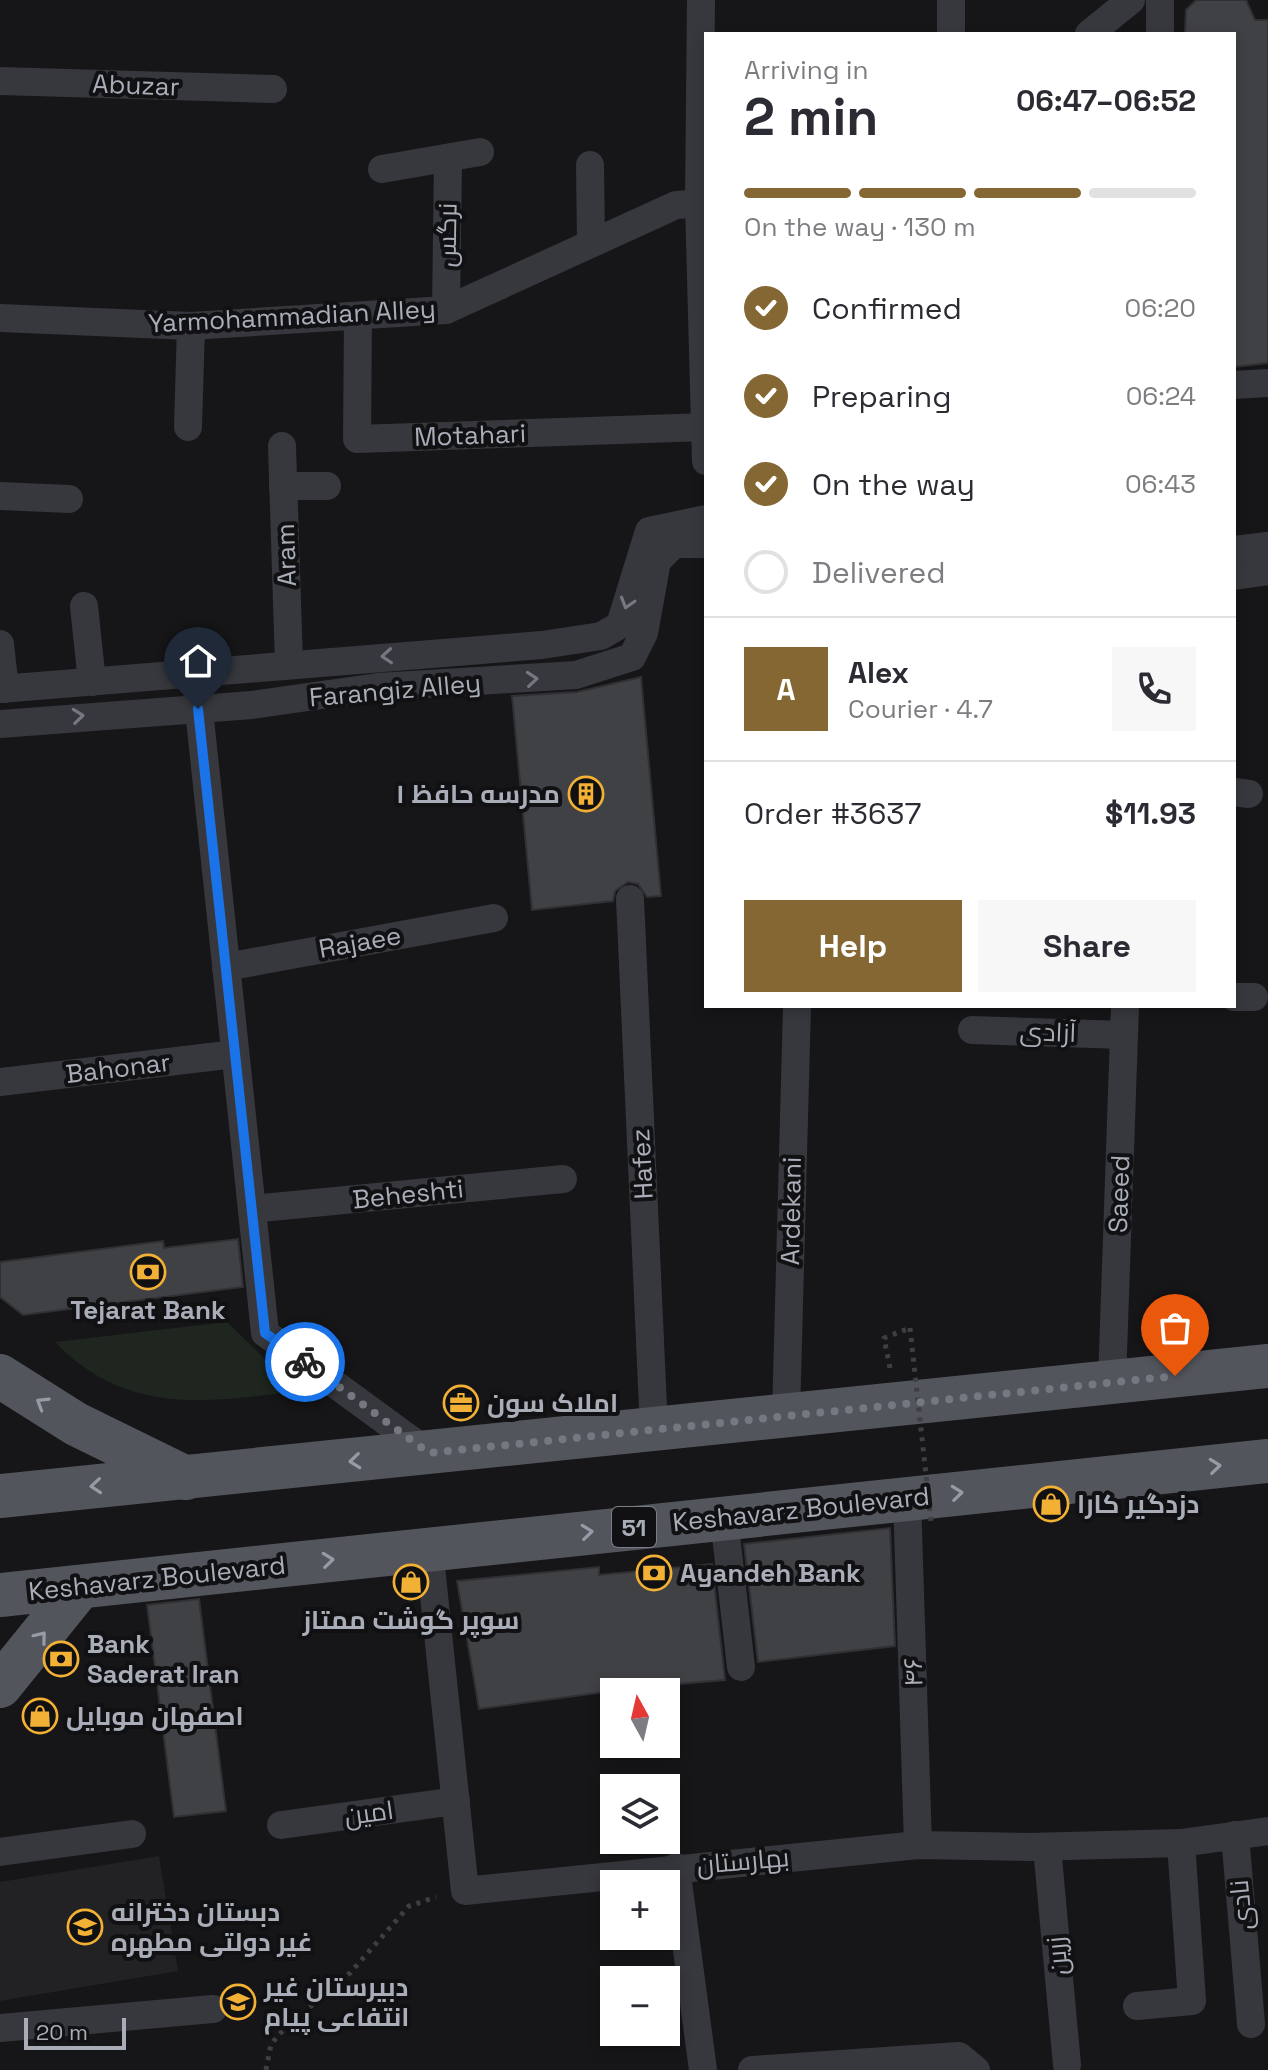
<!DOCTYPE html>
<html lang="en">
<head>
<meta charset="utf-8">
<style>
  body { margin:0; font-family:"Space Grotesk",Cairo,sans-serif; background:#f7f7f7; color:#2b2b33; height:100vh; display:flex; flex-direction:column; font-size:30px; white-space:nowrap }
  * { box-sizing:border-box; margin:0 }
  p { font-size:26px; color:#7c7c81 }
  .icon { flex:none; width:44px; height:44px; fill:none; stroke:currentColor; stroke-width:2; stroke-linecap:round; stroke-linejoin:round }
  .map { position:relative; flex:1; overflow:hidden }
  .details { position:absolute; left:704px; top:32px; width:532px; height:976px; display:flex; flex-direction:column; background:#fff; border-radius:0px; box-shadow:0 4px 12px #0003 }
  .details>* { flex:none }
  .needle { width:52px; rotate:352deg }
  .tools { position:absolute; left:600px; top:1678px; display:grid; gap:16px }
  .tools a { display:grid; place-items:center; width:80px; height:80px; border-radius:0px; background:#fff; box-shadow:0 4px 12px #0003; font-size:40px }
  .scale { position:absolute; left:24px; bottom:20px; width:102px; box-sizing:border-box; padding-left:8px; border:4px solid #a8adb8; border-top:0; font-size:22px; line-height:28px; white-space:nowrap; color:#a8adb8; -webkit-text-stroke:6px #111113; paint-order:stroke }
  .pin { position:absolute; display:grid; place-items:center; width:68px; height:68px; color:#fff; margin:-82px -34px; border-radius:50% 50% 50% 0; rotate:-45deg; box-shadow:0 0 8px #0007 }
  .pin .icon { rotate:45deg }
  .courier { position:absolute; display:grid; place-items:center; width:80px; height:80px; margin:-40px; border:6px solid #1a73e8; border-radius:50%; background:#fff; color:#222; box-shadow:0 2px 10px #0007 }
  .overview em { font-style:normal; font-weight:800 }
  .overview div { display:flex; flex-direction:column-reverse }
  .overview { display:flex; align-items:center; justify-content:space-between; height:136px; padding:0 40px }
  h1 { font-size:52px; font-weight:800; line-height:60px }
  .bar { display:grid; grid-template-columns:repeat(4,1fr); gap:12px 8px; align-content:center; height:96px; padding:0 40px }
  .bar i { height:10px; border-radius:6px; background:#e1e1e2 }
  .bar .on { background:#856733 }
  .bar p { grid-column:span 4 }
  .line { display:flex; align-items:center; gap:20px; padding:0 40px; border-top:2px solid #e1e1e2 }
  .line div { flex:1 }
  .round { display:grid; place-items:center; flex:none; width:84px; height:84px; border-radius:0px; background:#f7f7f7 }
  ol { padding:0 40px; list-style:none }
  li { display:flex; align-items:center; gap:24px; height:88px }
  li p { margin-inline-start:auto }
  li .icon { padding:8px; border-radius:50%; background:#856733; color:#fff; stroke-width:4 }
  li:last-child { color:#7c7c81 }
  li i { width:44px; height:44px; border:4px solid #e1e1e2; border-radius:50% }
  .cta { display:flex; gap:16px; margin-top:auto; padding:16px 40px }
  .cta a { flex:1; height:92px; border-radius:0px; background:#856733; color:#fff; font-size:32px; font-weight:800; line-height:92px; text-align:center }
  .cta a+a { background:#f7f7f7; color:#2b2b33 }
  .map>svg:first-child { display:block }
</style>
</head>
<body>
<div class="map">
<svg width="1268" height="2070" viewBox="0 0 1268 2070">
  <rect width="100%" height="100%" fill="#161618"/>
  <polygon fill="#222225" points="159,1856 178,1971 0,2001 0,1882"/>
  <path fill="#1e261f" d="M227,1322L263,1357L306,1390C212,1402 128,1418 55,1342Z"/>
  <g fill="#404145" stroke="#303034" stroke-width="2">
    <polygon points="1196,0 1246,0 1255,20 1268,20 1268,363 1234,367 1234,34 1185,34 1186,10"/>
    <polygon points="641,677 661,896 647,897 638,884 628,882 615,891 613,901 532,910 512,696 577,692"/>
    <polygon points="238,1239 243,1287 23,1315 0,1297 0,1262 163,1241 164,1248"/>
    <polygon points="890,1528 895,1646 758,1662 744,1544"/>
    <polygon points="712,1564 725,1680 642,1687 479,1709 457,1581 599,1567 599,1575"/>
    <polygon points="199,1599 226,1811 174,1817 147,1605"/>
  </g>
  <g fill="none" stroke-linecap="round" stroke-linejoin="round">
    <g stroke="#3d3f44" stroke-width="5" stroke-dasharray="4 6" stroke-linecap="butt">
      <polyline points="890,1368 884,1338 910,1328"/>
      <polyline points="266,2070 271,2044 285,2028 350,1973 409,1906 436,1897"/>
    </g>
    <g stroke="#37383d" stroke-width="28">
      <polyline points="701,0 699,203 706,461"/>
      <polyline points="1160,0 1160,34"/>
      <polyline points="951,34 951,0"/>
      <polyline points="1089,34 1131,0"/>
      <polyline points="0,81 273,89"/>
      <polyline points="590,165 591,242"/>
      <polyline points="382,169 480,152"/>
      <polyline points="446,310 448,160"/>
      <polyline points="358,316 357,439 706,427"/>
      <polyline points="0,318 191,326 446,310 676,205 706,203"/>
      <polyline points="1234,385 1268,383"/>
      <polyline points="188,427 191,326"/>
      <polyline points="282,446 289,664"/>
      <polyline points="283,486 327,486"/>
      <polyline points="0,496 69,499"/>
      <polyline points="1234,550 1268,546"/>
      <polyline points="1234,576 1268,571"/>
      <polyline points="84,606 92,682"/>
      <polyline points="0,644 5,689"/>
      <polyline points="195,672 265,1333 429,1453"/>
      <polyline points="0,689 542,645 601,636 620,625 649,531 706,519"/>
      <polyline points="0,724 252,705 378,687 576,675 632,657 644,633 657,561 674,544 706,544"/>
      <polyline points="1234,792 1249,794"/>
      <polyline points="630,899 654,1429"/>
      <polyline points="226,967 494,918"/>
      <polyline points="1234,997 1254,997"/>
      <polyline points="972,1030 1124,1035"/>
      <polyline points="0,1082 235,1054"/>
      <polyline points="252,1209 563,1179"/>
      <polyline points="1112,1382 1125,1006"/>
      <polyline points="786,1416 797,1006"/>
      <polyline points="907,1498 918,1845"/>
      <polyline points="724,1518 741,1667"/>
      <polyline points="429,1548 465,1891 918,1845 1029,1847 1181,1843 1268,1831"/>
      <polyline points="281,1825 456,1801"/>
      <polyline points="1235,1835 1251,2024"/>
      <polyline points="1047,1847 1067,2065"/>
      <polyline points="0,1852 132,1834"/>
      <polyline points="676,1867 703,2070"/>
      <polyline points="1137,2006 1192,2001 1181,1843"/>
      <polyline points="0,2028 213,2009"/>
      <polyline points="752,2070 959,2056 976,2070"/>
    </g>
    <g stroke="#53555c" stroke-width="44">
      <polyline points="0,1376 76,1424 186,1478"/>
      <polyline points="0,1496 1268,1366"/>
      <polyline points="0,1595 1268,1461"/>
      <polyline points="0,1686 80,1587"/>
    </g>
    <polyline stroke="#3d3f44" stroke-width="5" stroke-dasharray="4 6" stroke-linecap="butt" points="910,1328 931,1521"/>
  </g>
  <defs><path id="oneway-chevron" d="M-2-3.5L2.5 0L-2 3.5" fill="none" stroke-width="1.6" stroke-linecap="round" stroke-linejoin="round" transform="scale(2)"/></defs>
  <g stroke="#757881">
    <use href="#oneway-chevron" transform="translate(627 603) rotate(107)"/>
    <use href="#oneway-chevron" transform="translate(387 656) rotate(176)"/>
    <use href="#oneway-chevron" transform="translate(532 679) rotate(-5)"/>
    <use href="#oneway-chevron" transform="translate(78 716) rotate(-6)"/>
  </g>
  <g stroke="#979ba6">
    <use href="#oneway-chevron" transform="translate(42 1403) rotate(-148)"/>
    <use href="#oneway-chevron" transform="translate(355 1461) rotate(174)"/>
    <use href="#oneway-chevron" transform="translate(1215 1466) rotate(-6)"/>
    <use href="#oneway-chevron" transform="translate(96 1486) rotate(175)"/>
    <use href="#oneway-chevron" transform="translate(957 1493) rotate(-6)"/>
    <use href="#oneway-chevron" transform="translate(587 1532) rotate(-6)"/>
    <use href="#oneway-chevron" transform="translate(328 1560) rotate(-6)"/>
    <use href="#oneway-chevron" transform="translate(41 1637) rotate(-51)"/>
  </g>
  <g fill="none" stroke-linecap="round" stroke-linejoin="round">
    <polyline stroke="#757880" stroke-width="8" stroke-dasharray="0 14.4" points="305,1362 429,1453 1175,1376"/>
    <polyline stroke="#1a73e8" stroke-width="10" points="198,709 265,1333 305,1362"/>
  </g>
  <defs>
    <g id="building-ring" transform="scale(1.8)"><circle r="9.5" fill="#111113" stroke="#f2b134" stroke-width="1.5"/><path d="M-4-6H4V6H1V3H-1V6H-4ZM-2.5-4.3h1.7v1.8h-1.7ZM.8-4.3h1.7v1.8H.8ZM-2.5-1h1.7V.8h-1.7ZM.8-1h1.7V.8H.8Z" fill="#f2b134"/></g>
    <g id="bank-ring" transform="scale(1.8)"><circle r="9.5" fill="#111113" stroke="#f2b134" stroke-width="1.5"/><path d="M-6-4H6V4H-6ZM0-2.3a2.3 2.3 0 1 0 0 4.6a2.3 2.3 0 1 0 0-4.6Z" fill="#f2b134"/></g>
    <g id="office-ring" transform="scale(1.8)"><circle r="9.5" fill="#111113" stroke="#f2b134" stroke-width="1.5"/><path d="M-6-3h4V-5.5h4V-3h4V5H-6ZM-1-4.5V-3h2v-1.5ZM-6 0V1H6V0Z" fill="#f2b134"/></g>
    <g id="shop-ring" transform="scale(1.8)"><circle r="9.5" fill="#111113" stroke="#f2b134" stroke-width="1.5"/><path d="M-5-2.5h2.3a2.7 3.5 0 0 1 5.4 0H5L5.5 6h-11ZM-1.5-2.5h3a1.5 2.3 0 0 0-3 0Z" fill="#f2b134"/></g>
    <g id="school-ring" transform="scale(1.8)"><circle r="9.5" fill="#111113" stroke="#f2b134" stroke-width="1.5"/><path d="M0-5L7-2L0 1L-7-2ZM-4 1L0 2.5L4 1V4Q0 6-4 4Z" fill="#f2b134"/></g>
  </defs>
  <g fill-rule="evenodd">
    <use href="#building-ring" x="586" y="794"/>
    <use href="#bank-ring" x="148" y="1272"/>
    <use href="#office-ring" x="461" y="1403"/>
    <use href="#shop-ring" x="1051" y="1504"/>
    <use href="#bank-ring" x="654" y="1573"/>
    <use href="#shop-ring" x="411" y="1582"/>
    <use href="#bank-ring" x="61" y="1659"/>
    <use href="#shop-ring" x="40" y="1716"/>
    <use href="#school-ring" x="85" y="1927"/>
    <use href="#school-ring" x="238" y="2002"/>
  </g>
  <g text-anchor="middle" dominant-baseline="central" stroke-width="8" stroke-linejoin="round" paint-order="stroke">
    <rect fill="#111113" stroke="#7b7e86" stroke-width="2" x="612" y="1507" width="44" height="40" rx="6"/>
    <g font-size="24" font-weight="bold" fill="#a8adb8">
      <text x="634" y="1527">51</text>
    </g>
    <g font-size="26" fill="#a8adb8" stroke="#111113">
      <text transform="translate(136 85) rotate(2)">Abuzar</text>
      <text transform="translate(447 235) rotate(-89)">نرگس</text>
      <text transform="translate(292 316) rotate(-3)">Yarmohammadian Alley</text>
      <text transform="translate(470 435) rotate(-2)">Motahari</text>
      <text transform="translate(286 555) rotate(-92)">Aram</text>
      <text transform="translate(395 690) rotate(-5)">Farangiz Alley</text>
      <text transform="translate(360 942) rotate(-10)">Rajaee</text>
      <text transform="translate(1048 1032) rotate(2)">آزادی</text>
      <text transform="translate(118 1068) rotate(-7)">Bahonar</text>
      <text transform="translate(642 1164) rotate(-93)">Hafez</text>
      <text transform="translate(408 1194) rotate(-6)">Beheshti</text>
      <text transform="translate(1119 1194) rotate(-88)">Saeed</text>
      <text transform="translate(791 1211) rotate(-89)">Ardekani</text>
      <text transform="translate(801 1509) rotate(-6)">Keshavarz Boulevard</text>
      <text transform="translate(157 1578) rotate(-6)">Keshavarz Boulevard</text>
      <text transform="translate(913 1672) rotate(-92)">۴۶</text>
      <text transform="translate(369 1813) rotate(-8)">امین</text>
      <text transform="translate(743 1861) rotate(-5)">بهارستان</text>
      <text transform="translate(1241 1905) rotate(-95)">نادی</text>
      <text transform="translate(1057 1956) rotate(-95)">زرین</text>
    </g>
    <g font-size="26" font-weight="bold" fill="#a8adb8" stroke="#111113" text-anchor="start">
      <text x="560" y="794" text-anchor="end">مدرسه حافظ ۱</text>
      <text x="148" y="1310" text-anchor="middle">Tejarat Bank</text>
      <text x="487" y="1403">املاک سون</text>
      <text x="1077" y="1504">دزدگیر کارا</text>
      <text x="680" y="1573">Ayandeh Bank</text>
      <text x="411" y="1620" text-anchor="middle">سوپر گوشت ممتاز</text>
      <text x="87" y="1644">Bank<tspan x="87" dy="30">Saderat Iran</tspan></text>
      <text x="66" y="1716">اصفهان موبایل</text>
      <text x="111" y="1912">دبستان دخترانه<tspan x="111" dy="30">غیر دولتی مطهره</tspan></text>
      <text x="264" y="1987">دبیرستان غیر<tspan x="264" dy="30">انتفاعی پیام</tspan></text>
    </g>
  </g>
</svg>
<div class="tools">
<a><svg class="needle" viewBox="-14 -14 28 28"><path d="M0-13l5 13h-10z" fill="#e53935"/><path d="M0 13l5-13h-10z" fill="#7c7c81"/></svg></a>
<a><svg class="icon" aria-label="layers" viewBox="0 0 24 24"><path d="M12 4l9 5-9 5-9-5zM3 14l9 5 9-5"/></svg></a>
<a>+</a>
<a>−</a>
</div>
<div class="scale">20 m</div>
<div class="pin" style="left:1175px;top:1376px;background:#ea580c"><svg class="icon" aria-label="bag" viewBox="0 0 24 24"><path d="M5 8h14l-1 12H6zM9 8a3 3 0 0 1 6 0"/></svg></div>
<div class="pin" style="left:198px;top:709px;background:#1f2937"><svg class="icon" aria-label="home" viewBox="0 0 24 24"><path d="M3 11l9-7 9 7M6 9v11h12V9"/></svg></div>
<div class="courier" style="left:305px;top:1362px"><svg class="icon" aria-label="bike" viewBox="0 0 24 24"><circle cx="6" cy="16" r="4"/><circle cx="18" cy="16" r="4"/><path d="M6 16l4-8h5l3 8M10 8l3 8H6M13 5h3"/></svg></div>
<section class="details">
<div class="overview"><div><h1>2 min</h1><p>Arriving in</p></div><em>06:47–06:52</em></div>
<div class="bar"><i class="on"></i><i class="on"></i><i class="on"></i><i></i><p>On the way · 130 m</p></div>
<ol>
<li><svg class="icon" aria-label="check" viewBox="0 0 24 24"><path d="M5 12l5 5 9-10"/></svg>Confirmed<p>06:20</p></li>
<li><svg class="icon" aria-label="check" viewBox="0 0 24 24"><path d="M5 12l5 5 9-10"/></svg>Preparing<p>06:24</p></li>
<li><svg class="icon" aria-label="check" viewBox="0 0 24 24"><path d="M5 12l5 5 9-10"/></svg>On the way<p>06:43</p></li>
<li><i></i>Delivered</li>
</ol>
<div class="line" style="height:144px"><b class="round" style="background:#856733;color:#fff">A</b><div><b>Alex</b><p>Courier · 4.7</p></div><a class="round"><svg class="icon" aria-label="phone" viewBox="0 0 24 24"><path d="M5 4h4l2 5-3 2q2 4 5 5l2-3 5 2v4C11 20 4 13 5 4z"/></svg></a></div>
<div class="line" style="height:104px"><div>Order #3637</div><b>$11.93</b></div>
<div class="cta"><a>Help</a><a>Share</a></div>
</section>
</div>
</body>
</html>
